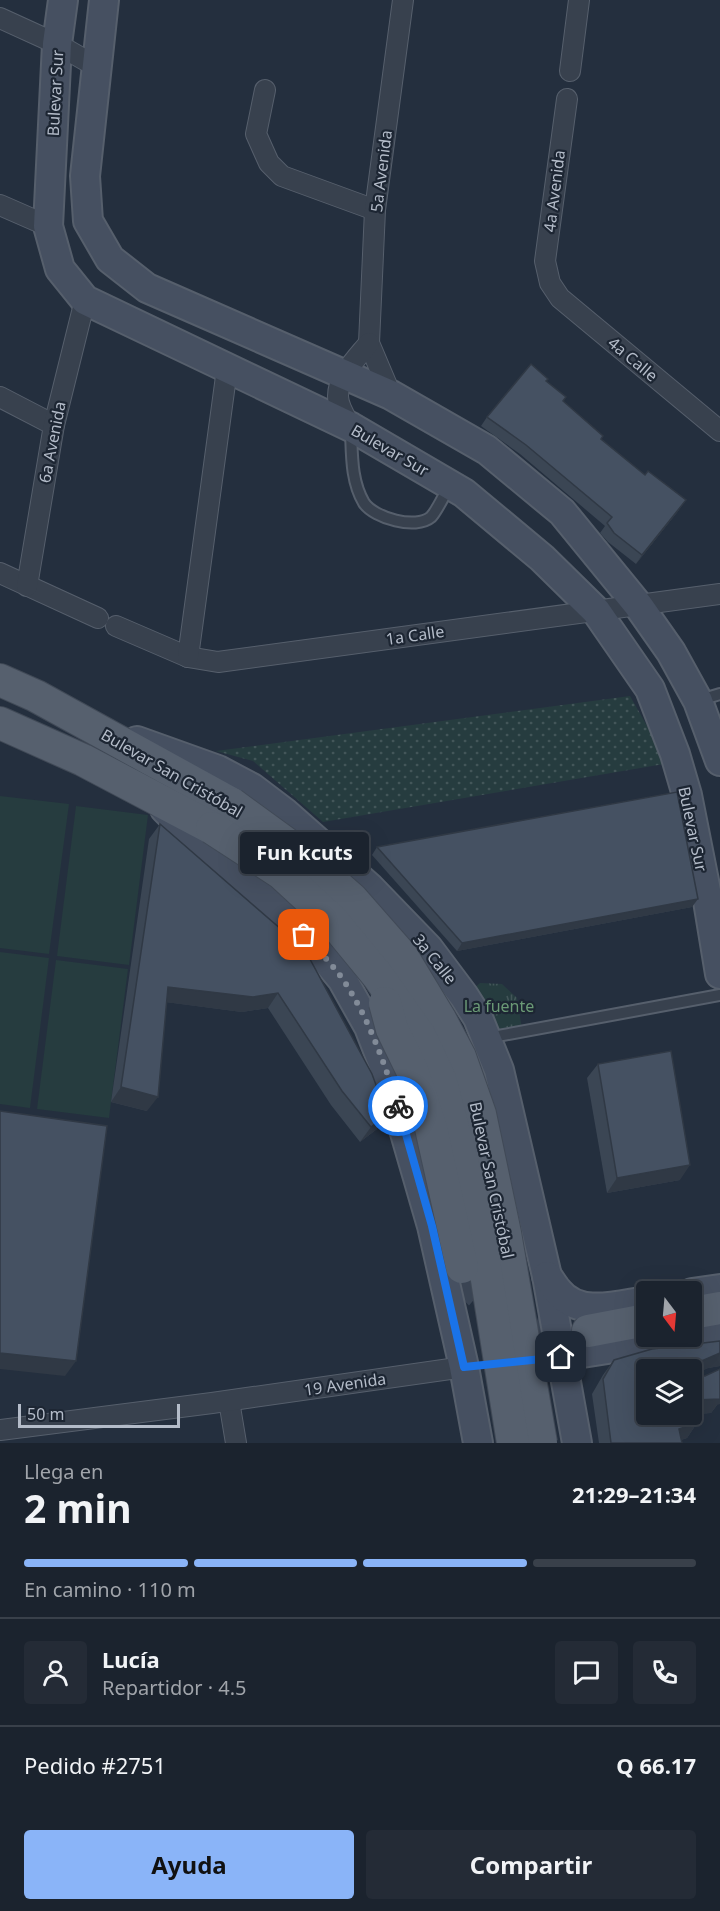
<!DOCTYPE html>
<html lang="es">
<head>
<meta charset="utf-8">
<style>
  body { margin:0; font-family:"Noto Sans",sans-serif; background:#242b36; color:#f1f3f6; height:100vh; display:flex; flex-direction:column; font-size:22px; white-space:nowrap }
  * { box-sizing:border-box; margin:0 }
  p { font-size:20px; color:#a0a4aa }
  .icon { flex:none; width:33px; height:33px; fill:none; stroke:currentColor; stroke-width:2; stroke-linecap:round; stroke-linejoin:round }
  .map { position:relative; height:1443px; overflow:hidden }
  .sheet { display:flex; flex-direction:column; background:#1b232e; flex:1 }
  .sheet>* { flex:none }
  .needle { width:39px; rotate:164deg }
  .buttons { position:absolute; left:636px; top:1281px; display:grid; gap:12px }
  .buttons a { display:grid; place-items:center; width:66px; height:66px; border-radius:6px; background:#1b232e; box-shadow:0 6px 24px #0002,0 0 0 2px #39404a; font-size:30px }
  .scale { position:absolute; left:18px; bottom:15px; width:162px; box-sizing:border-box; padding-left:6px; border:3px solid #b4bcc9; border-top:0; font-size:16px; line-height:21px; white-space:nowrap; color:#b4bcc9; -webkit-text-stroke:4px #1d2633; paint-order:stroke }
  .pin { position:absolute; display:grid; place-items:center; width:51px; height:51px; color:#fff; margin:-26px; border-radius:12px; box-shadow:0 3px 9px #0006 }
  .courier { position:absolute; display:grid; place-items:center; width:60px; height:60px; margin:-30px; border:4px solid #1a73e8; border-radius:50%; background:#fff; color:#222; box-shadow:0 2px 8px #0007 }
  .bubble { position:absolute; height:42px; border-radius:6px; background:#1b232e; box-shadow:0 6px 24px #0002,0 0 0 2px #39404a; font-size:20px; font-weight:700; line-height:42px; text-align:center }
  .overview em { font-style:normal; font-weight:700 }
  .overview div { display:flex; flex-direction:column-reverse }
  .overview { display:flex; align-items:center; justify-content:space-between; height:102px; padding:0 24px }
  h1 { font-size:39px; font-weight:700; line-height:45px }
  .bar { display:grid; grid-template-columns:repeat(4,1fr); gap:9px 6px; align-content:center; height:72px; padding:0 24px }
  .bar i { height:8px; border-radius:4px; background:#39404a }
  .bar .on { background:#8ab4f8 }
  .bar p { grid-column:span 4 }
  .line { display:flex; align-items:center; gap:15px; padding:0 24px; border-top:2px solid #39404a }
  .line div { flex:1 }
  .round { display:grid; place-items:center; flex:none; width:63px; height:63px; border-radius:6px; background:#242b36 }
  .cta { display:flex; gap:12px; margin-top:auto; padding:12px 24px }
  .cta a { flex:1; height:69px; border-radius:6px; background:#8ab4f8; color:#111; font-size:24px; font-weight:700; line-height:69px; text-align:center }
  .cta a+a { background:#242b36; color:#f1f3f6 }
  .map>svg:first-child { display:block }
</style>
</head>
<body>
<div class="map">
<svg width="720" height="1443" viewBox="0 0 720 1443">
  <defs>
    <pattern id="grass-dots" width="8" height="8" patternUnits="userSpaceOnUse" patternTransform="scale(1.5)"><rect width="8" height="8" fill="#263c3f"/><path d="M2 2h.1M6 6h.1" fill="none" stroke="#435659" stroke-width="1.8" stroke-linecap="round"/></pattern>
    <pattern id="park-tufts" width="24" height="20" patternUnits="userSpaceOnUse" patternTransform="scale(1.5)"><rect width="24" height="20" fill="#263c3f"/><path d="M3 7l-1-3M5 7V3M7 7l1-3M15 17l-1-3M17 17v-4M19 17l1-3" fill="none" stroke="#435659"/></pattern>
  </defs>
  <rect width="100%" height="100%" fill="#242f3e"/>
  <polygon fill="url(#grass-dots)" points="630,696 650,731 664,764 323,822 253,761 216,751"/>
  <polygon fill="url(#park-tufts)" points="480,983 502,984 517,998 522,1029 491,1034 471,991"/>
  <g fill="#263c3f">
    <polygon points="0,796 69,804 49,954 0,948"/>
    <polygon points="76,806 148,815 129,965 57,956"/>
    <polygon points="0,952 49,958 30,1108 0,1104"/>
    <polygon points="56,960 128,969 109,1118 37,1109"/>
  </g>
  <g fill="none" stroke-linecap="round" stroke-linejoin="round">
    <path stroke="#3a4453" stroke-width="32" stroke-dasharray="32 16" stroke-linecap="butt" d="M462,1267C465,1273 467,1279 471,1284C488,1311 557,1328 588,1331"/>
    <g stroke="#565f6c" stroke-width="14">
      <g id="lane">
        <path d="M351,431C352,455 351,481 364,503C374,518 416,530 431,517C437,511 445,493 450,485"/>
        <polyline points="700,700 720,694"/>
        <polyline points="487,1038 720,995"/>
        <polyline points="641,1434 658,1414"/>
      </g>
    </g>
    <g stroke="#565f6c" stroke-width="22">
      <g id="street">
        <polyline points="0,18 57,44 97,67"/>
        <polyline points="570,71 579,0"/>
        <polyline points="265,90 256,134 269,163 282,176 375,210"/>
        <polyline points="567,99 545,261 550,283 560,298 720,431"/>
        <polyline points="0,205 48,226"/>
        <polyline points="391,395 369,343 375,210 403,0"/>
        <polyline points="0,397 54,425"/>
        <path d="M351,427C346,418 338,407 338,396C338,376 357,358 369,343"/>
        <polyline points="0,573 98,618"/>
        <polyline points="27,586 54,425 85,300"/>
        <polyline points="116,626 188,657 218,662 720,594"/>
        <polyline points="188,657 227,369"/>
        <polyline points="229,1401 236,1443"/>
        <polyline points="0,1430 212,1403 464,1367"/>
      </g>
    </g>
    <g stroke="#565f6c" stroke-width="32">
      <g id="secondary">
        <polyline points="63,0 57,44 48,226 60,269 85,300 351,427 464,493 542,558 596,611 650,689 675,754 687,795 708,901 720,974"/>
        <polyline points="104,0 85,176 88,221 110,259 147,288 391,395 487,450 562,512 638,605 671,652 698,701 720,761"/>
        <polyline points="137,741 218,770 252,788 285,813 370,888 428,948 464,996 478,1018 499,1070 547,1276 577,1443"/>
        <polyline points="165,809 207,851 290,920 318,950 342,979 369,1027 390,1081 432,1226 464,1367 478,1443"/>
        <path d="M547,1276C551,1281 554,1287 558,1291C579,1318 618,1305 646,1301"/>
        <polyline points="692,1293 720,1289"/>
        <polyline points="692,1336 720,1332"/>
        <polyline points="544,1359 690,1336"/>
      </g>
    </g>
    <g stroke="#414a57" stroke-width="34">
      <g id="primary">
        <polyline points="0,680 36,696 232,804"/>
        <polyline points="0,723 83,760 212,828"/>
        <polyline points="692,1313 720,1308"/>
        <polyline points="588,1331 646,1320"/>
      </g>
    </g>
    <use href="#lane" stroke="#38414e" stroke-width="10"/>
    <use href="#street" stroke="#38414e" stroke-width="20"/>
    <use href="#secondary" stroke="#465061" stroke-width="28"/>
    <use href="#primary" stroke="#56606e" stroke-width="32"/>
    <g stroke="#414a57" stroke-width="34" stroke-linecap="butt">
      <g id="primary-bridge">
        <polyline points="232,804 302,855 352,899 402,956 440,1019 460,1057 480,1114 505,1233 541,1443"/>
        <polyline points="212,828 281,873 332,920 378,976 420,1036 440,1079 477,1217 513,1443"/>
        <polyline points="385,1003 392,1029 412,1070 431,1128 462,1267"/>
      </g>
    </g>
    <use href="#primary-bridge" stroke="#56606e" stroke-width="32"/>
  </g>
  <g fill="#3b4654" fill-rule="evenodd">
    <polygon points="546,381 563,401 601,439 679,510 636,564 608,542 600,533 605,526 520,454 481,426 487,417"/>
    <polygon points="160,824 377,1129 360,1142 331,1105 268,1008 242,1012 166,1002 147,1111 111,1102 149,839"/>
    <polygon points="377,847 692,907 457,951 372,855"/>
    <polygon points="598,1064 680,1180 607,1193 587,1078"/>
    <path d="M720,1341V1366L708,1368L696,1373L717,1405L711,1413L696,1414L697,1423L687,1438L681,1440L682,1443H599L592,1394L603,1375L614,1360ZM692,1370V1414L649,1426L645,1422L644,1419L648,1414H646Z"/>
  </g>
  <g fill="#303945">
    <polygon points="686,500 679,510 636,564 642,555"/>
    <polygon points="698,899 692,907 457,951 462,943"/>
    <polygon points="168,987 278,993 268,1008 242,1012 157,1001"/>
    <polygon points="121,1087 158,1097 147,1111 111,1102"/>
    <polygon points="387,1115 377,1129 360,1142 371,1127"/>
    <polygon points="690,1165 680,1180 607,1193 617,1178"/>
    <polygon points="0,1353 76,1361 65,1376 0,1369"/>
    <polygon points="719,1353 720,1353 720,1366 708,1368 692,1376 692,1373 699,1362"/>
    <polygon points="720,1391 720,1404 717,1405 711,1413 684,1415 695,1400"/>
    <polygon points="697,1423 687,1438 672,1443 679,1429"/>
  </g>
  <g fill="#455162" stroke="#303945" stroke-width="1.5" fill-rule="evenodd">
    <polygon points="531,364 548,379 546,381 566,397 563,401 603,436 601,439 645,475 648,471 686,500 642,555 614,533 607,523 612,517 526,445 487,417"/>
    <polygon points="677,792 698,899 462,943 377,847"/>
    <polygon points="160,824 305,950 372,1074 387,1115 371,1127 342,1091 278,993 253,997 168,987 158,1097 121,1087"/>
    <polygon points="671,1051 690,1165 617,1178 598,1064"/>
    <polygon points="0,1111 107,1126 76,1361 0,1353"/>
    <path d="M720,1341V1353L699,1362L695,1368L696,1373L699,1376H705L720,1369V1399L695,1400L697,1423L679,1429L682,1443H611L603,1379L614,1360L652,1349ZM646,1370H692V1414H665L657,1424L649,1426L645,1422L644,1417L646,1414Z"/>
  </g>
  <g fill="none" stroke-linecap="round" stroke-linejoin="round">
    <path stroke="#828b98" stroke-width="6" stroke-dasharray="0 10.8" d="M304,935C318,950 333,965 344,981C369,1019 384,1062 398,1106"/>
    <polyline stroke="#1a73e8" stroke-width="8" points="398,1106 432,1226 464,1367 561,1357"/>
  </g>
  <g text-anchor="middle" dominant-baseline="central" stroke-width="4.5" stroke-linejoin="round" paint-order="stroke">
    <g font-size="16" fill="#b4bcc9" stroke="#1d2633">
      <text transform="translate(55 93) rotate(-87)">Bulevar Sur</text>
      <text transform="translate(381 171) rotate(-83)">5a Avenida</text>
      <text transform="translate(554 191) rotate(-83)">4a Avenida</text>
      <text transform="translate(633 359) rotate(40)">4a Calle</text>
      <text transform="translate(52 442) rotate(-79)">6a Avenida</text>
      <text transform="translate(390 450) rotate(30)">Bulevar Sur</text>
      <text transform="translate(415 635) rotate(-8)">1a Calle</text>
      <text transform="translate(172 773) rotate(30)">Bulevar San Cristóbal</text>
      <text transform="translate(693 829) rotate(78)">Bulevar Sur</text>
      <text transform="translate(435 959) rotate(51)">3a Calle</text>
      <text transform="translate(492 1180) rotate(78)">Bulevar San Cristóbal</text>
      <text transform="translate(345 1384) rotate(-8)">19 Avenida</text>
    </g>
    <g font-size="16" fill="#6b9a76" stroke="#1d2633">
      <text x="499" y="1006">La fuente</text>
    </g>
  </g>
</svg>
<div class="buttons">
<a><svg class="needle" viewBox="-14 -14 28 28"><path d="M0-13l5 13h-10z" fill="#e53935"/><path d="M0 13l5-13h-10z" fill="#a0a4aa"/></svg></a>
<a><svg class="icon" aria-label="layers" viewBox="0 0 24 24"><path d="M12 4l9 5-9 5-9-5zM3 14l9 5 9-5"/></svg></a>
</div>
<div class="scale">50 m</div>
<div class="pin" style="left:304px;top:935px;background:#ea580c"><svg class="icon" aria-label="bag" viewBox="0 0 24 24"><path d="M5 8h14l-1 12H6zM9 8a3 3 0 0 1 6 0"/></svg></div>
<div class="pin" style="left:561px;top:1357px;background:#1f2937"><svg class="icon" aria-label="home" viewBox="0 0 24 24"><path d="M3 11l9-7 9 7M6 9v11h12V9"/></svg></div>
<div class="courier" style="left:398px;top:1106px"><svg class="icon" aria-label="bike" viewBox="0 0 24 24"><circle cx="6" cy="16" r="4"/><circle cx="18" cy="16" r="4"/><path d="M6 16l4-8h5l3 8M10 8l3 8H6M13 5h3"/></svg></div>
<div class="bubble" style="left:240px;top:832px;width:129px">Fun kcuts</div>
</div>
<section class="sheet">
<div class="overview"><div><h1>2 min</h1><p>Llega en</p></div><em>21:29–21:34</em></div>
<div class="bar"><i class="on"></i><i class="on"></i><i class="on"></i><i></i><p>En camino · 110 m</p></div>
<div class="line" style="height:108px"><a class="round"><svg class="icon" aria-label="person" viewBox="0 0 24 24"><circle cx="12" cy="8" r="4"/><path d="M4 21q1-7 8-7t8 7"/></svg></a><div><b>Lucía</b><p>Repartidor · 4.5</p></div><a class="round"><svg class="icon" aria-label="chat" viewBox="0 0 24 24"><path d="M4 5h16v11H9l-5 4z"/></svg></a><a class="round"><svg class="icon" aria-label="phone" viewBox="0 0 24 24"><path d="M5 4h4l2 5-3 2q2 4 5 5l2-3 5 2v4C11 20 4 13 5 4z"/></svg></a></div>
<div class="line" style="height:78px"><div>Pedido #2751</div><b>Q 66.17</b></div>
<div class="cta"><a>Ayuda</a><a>Compartir</a></div>
</section>
</body>
</html>
